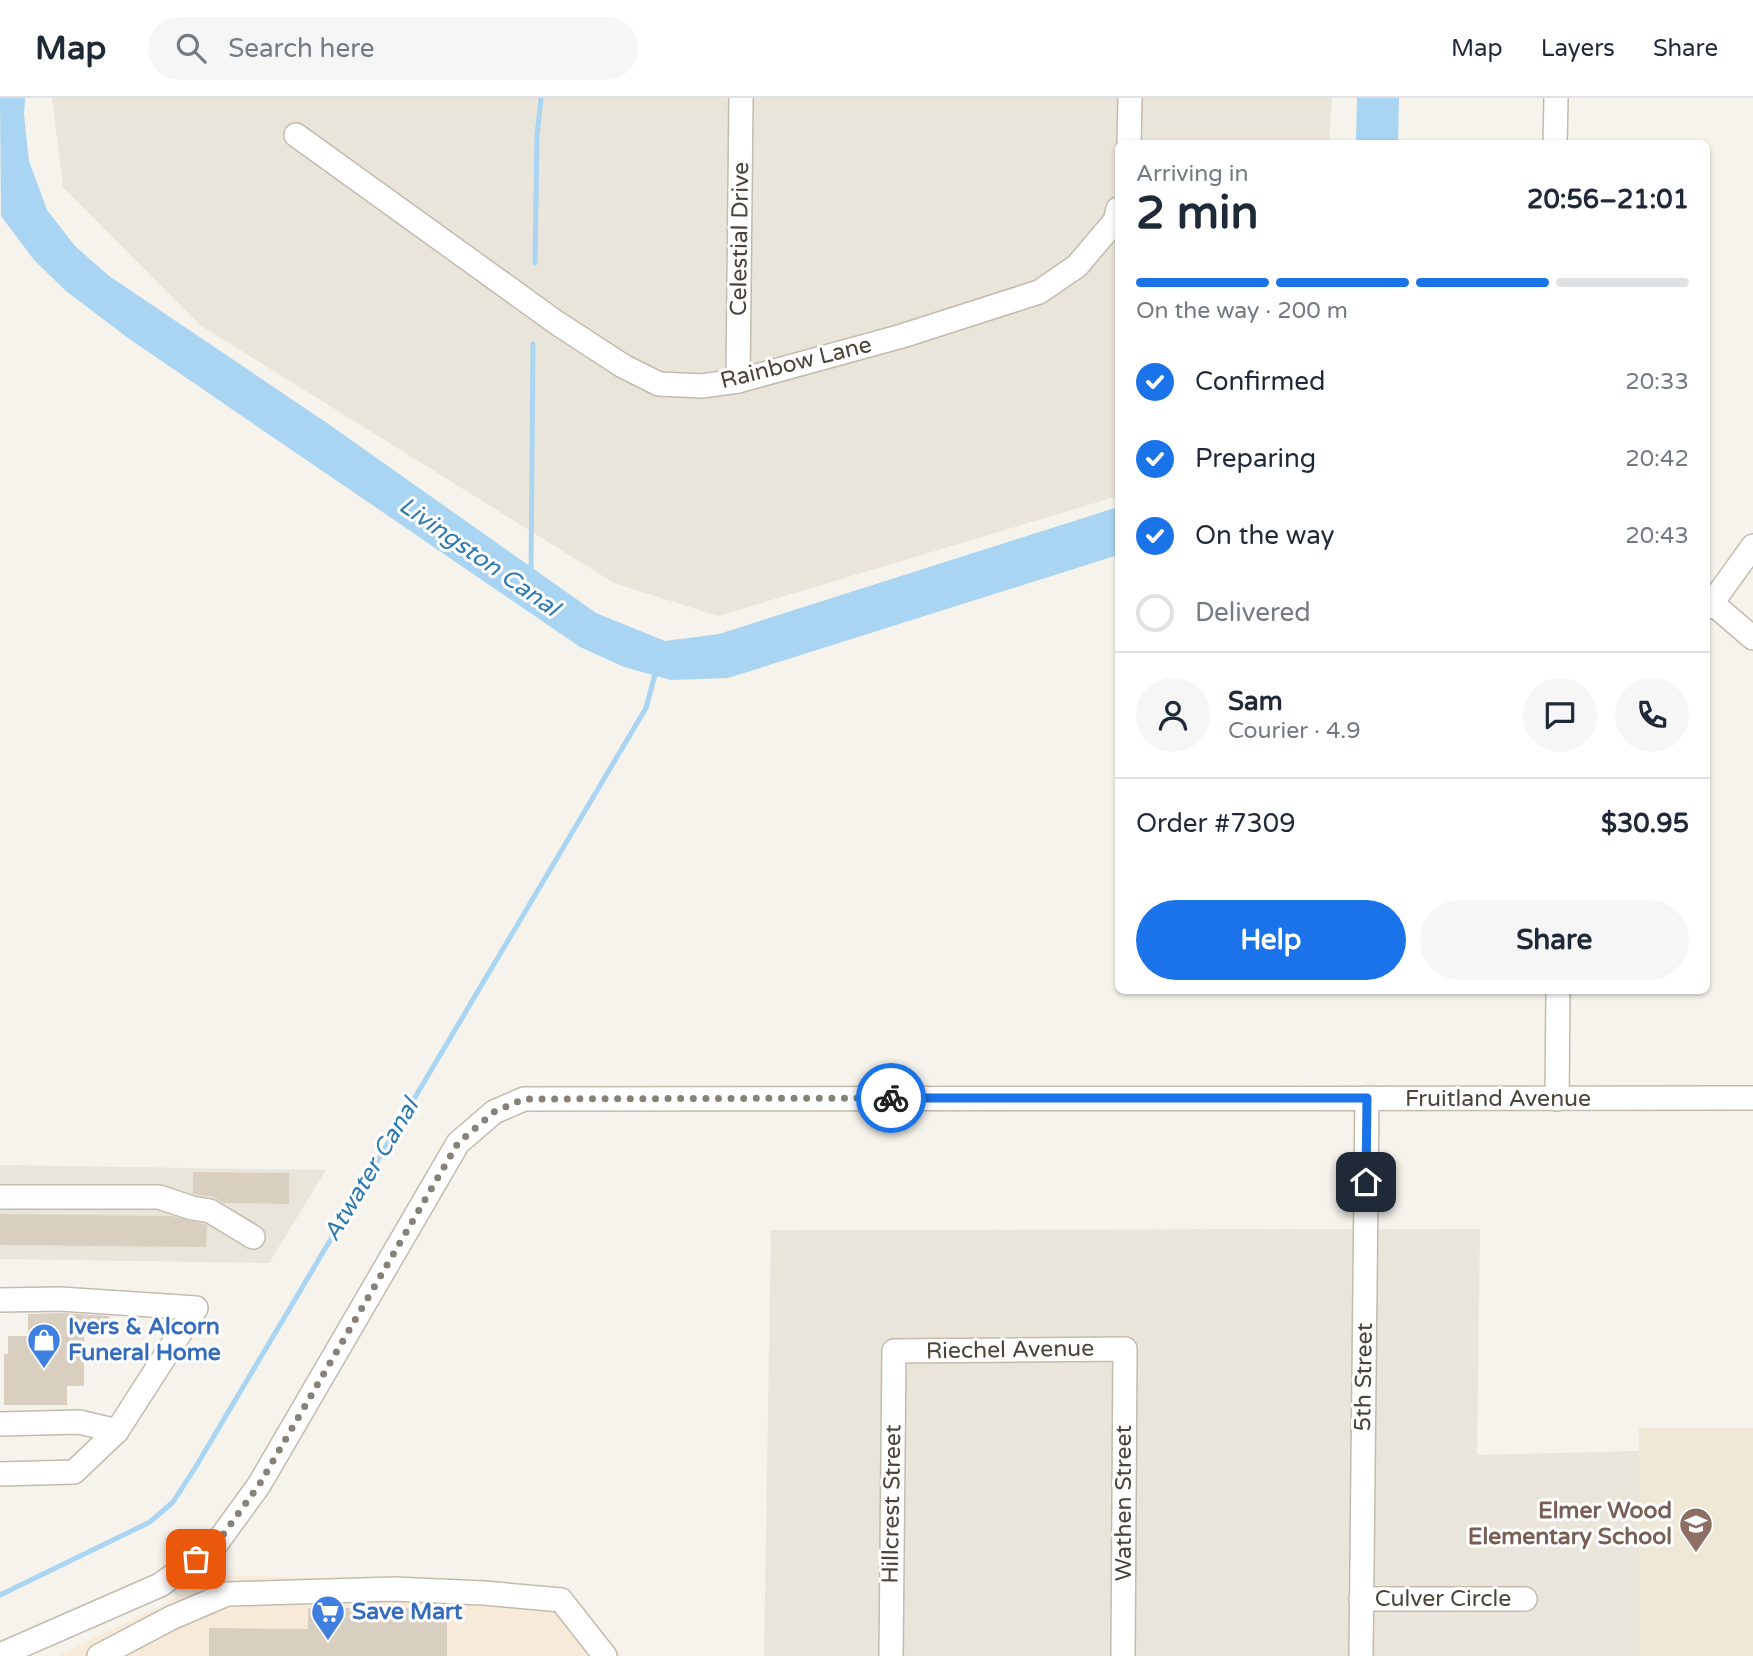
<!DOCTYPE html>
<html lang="en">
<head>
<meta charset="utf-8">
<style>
  body { margin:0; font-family:"Varela Round",sans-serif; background:#f6f6f7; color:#1f2937; height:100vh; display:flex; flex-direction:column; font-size:26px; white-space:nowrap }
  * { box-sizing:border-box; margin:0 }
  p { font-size:23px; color:#747a83 }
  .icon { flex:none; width:38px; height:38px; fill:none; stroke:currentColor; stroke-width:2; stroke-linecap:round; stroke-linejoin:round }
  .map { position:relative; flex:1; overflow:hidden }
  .panel { position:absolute; left:1115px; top:42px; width:595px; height:854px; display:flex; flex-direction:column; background:#fff; border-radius:10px; box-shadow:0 2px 5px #0004 }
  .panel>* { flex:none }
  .pin { position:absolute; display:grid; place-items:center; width:60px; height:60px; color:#fff; margin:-30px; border-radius:14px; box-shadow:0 4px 10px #0006 }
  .courier { position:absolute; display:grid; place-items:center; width:70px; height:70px; margin:-35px; border:5px solid #1a73e8; border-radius:50%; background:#fff; color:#222; box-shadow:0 2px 9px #0007 }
  .headline em { font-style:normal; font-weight:700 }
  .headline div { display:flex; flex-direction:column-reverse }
  .headline { display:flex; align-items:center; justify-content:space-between; height:119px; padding:0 21px }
  h1 { font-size:46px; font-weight:700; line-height:52px }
  .bar { display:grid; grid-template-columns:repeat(4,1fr); gap:10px 7px; align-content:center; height:84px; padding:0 21px }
  .bar i { height:9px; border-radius:5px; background:#e0e1e3 }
  .bar .on { background:#1a73e8 }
  .bar p { grid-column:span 4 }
  .line { display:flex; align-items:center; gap:18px; padding:0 21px; border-top:2px solid #e0e1e3 }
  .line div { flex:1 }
  .round { display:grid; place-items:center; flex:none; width:74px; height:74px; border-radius:37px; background:#f6f6f7 }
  ol { padding:0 21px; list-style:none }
  li { display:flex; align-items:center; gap:21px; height:77px }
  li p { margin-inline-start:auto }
  li .icon { padding:7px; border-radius:50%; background:#1a73e8; color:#fff; stroke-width:4 }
  li:last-child { color:#747a83 }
  li i { width:38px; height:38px; border:4px solid #e0e1e3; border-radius:50% }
  .action { display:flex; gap:14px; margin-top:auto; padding:14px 21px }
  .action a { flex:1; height:80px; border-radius:42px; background:#1a73e8; color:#fff; font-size:28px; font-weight:700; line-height:80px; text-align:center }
  .action a+a { background:#f6f6f7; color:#1f2937 }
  header { display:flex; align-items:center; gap:42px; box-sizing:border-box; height:98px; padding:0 35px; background:#fff; border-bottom:2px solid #e0e1e3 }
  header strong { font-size:33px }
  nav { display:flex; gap:38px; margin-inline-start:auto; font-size:24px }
  .search { width:490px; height:63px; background:#f6f6f7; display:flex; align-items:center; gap:18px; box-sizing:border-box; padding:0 24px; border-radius:38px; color:#747a83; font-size:26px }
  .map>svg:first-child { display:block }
</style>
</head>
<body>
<header>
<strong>Map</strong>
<div class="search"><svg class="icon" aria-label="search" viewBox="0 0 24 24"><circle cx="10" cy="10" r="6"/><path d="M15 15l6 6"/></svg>Search here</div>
<nav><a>Map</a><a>Layers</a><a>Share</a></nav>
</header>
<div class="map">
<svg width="1753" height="1558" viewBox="0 0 1753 1558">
  <rect width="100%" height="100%" fill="#f6f3ec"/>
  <g fill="#eae5da">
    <polygon points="52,0 1332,0 1329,45 1118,46 1118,398 718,518 614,485 200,227 63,89"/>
    <polygon points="0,1067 326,1072 269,1165 0,1161"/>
    <polygon points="1480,1131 1477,1357 1639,1353 1639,1558 764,1558 771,1132"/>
  </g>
  <polygon fill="#f7ead8" points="222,1477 562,1489 621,1558 58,1558"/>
  <rect fill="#efe8d6" x="1639" y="1330" width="114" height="228"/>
  <g fill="#a9d4f2">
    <polygon points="0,0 25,0 24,16 29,63 47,112 75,148 109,178 327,325 596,515 665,543 719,536 1118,409 1118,457 728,580 671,582 624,569 580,549 128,240 66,193 34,162 1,118"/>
    <polygon points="1357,0 1399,0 1398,45 1356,45"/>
  </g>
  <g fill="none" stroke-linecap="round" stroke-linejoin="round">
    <g stroke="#a9d4f2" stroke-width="5">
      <polyline points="535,165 537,38 541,0"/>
      <polyline points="531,477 533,246"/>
      <polyline points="0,1497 150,1424 173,1404 195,1370 646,610 656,573"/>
    </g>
  </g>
  <g fill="#d8cfc1">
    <polygon points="193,1074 289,1075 289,1106 224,1105 213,1099 195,1096 193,1095"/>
    <polygon points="0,1116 172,1118 207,1127 206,1149 0,1147"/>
    <polygon points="60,1215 109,1218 109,1230 84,1230 84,1288 67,1288 67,1307 4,1307 4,1256 8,1256 8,1238 28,1238 28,1216"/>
    <polygon points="308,1510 447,1510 447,1558 209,1558 209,1530 308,1531"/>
  </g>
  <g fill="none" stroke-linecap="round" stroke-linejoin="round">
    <g stroke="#c2bbae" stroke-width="26">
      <g id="minor">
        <polyline points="296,37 557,225 623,268 659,286 702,288 738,283 902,238 1039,194 1077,168 1115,123 1118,111"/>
        <polyline points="1129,46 1130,0"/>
        <polyline points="1555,46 1556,0"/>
        <polyline points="738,283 741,0"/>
        <polyline points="1712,505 1753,540"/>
        <polyline points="1706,510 1712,505 1753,448"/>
        <polyline points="1557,1001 1558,892"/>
        <polyline points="0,1099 159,1099 192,1110 210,1113 253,1139"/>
        <polyline points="0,1202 60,1201 196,1210 117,1333 74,1374 0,1376"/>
        <polyline points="0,1326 79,1324 117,1333"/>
        <polyline points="1361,1501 1525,1501"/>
        <polyline points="0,1557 160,1487 214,1449 259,1387 458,1045 494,1014 524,1001 1753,1000"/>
        <polyline points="99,1558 171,1520 227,1496 394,1491 484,1495 561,1502 605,1558"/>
        <polyline points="891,1558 894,1253 1125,1251 1123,1558"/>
        <polyline points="1361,1558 1367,1000"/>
      </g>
    </g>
    <use href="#minor" stroke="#fff" stroke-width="23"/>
  </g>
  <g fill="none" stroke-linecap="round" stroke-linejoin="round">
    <polyline stroke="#878178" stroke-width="7" stroke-dasharray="0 12.6" points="196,1461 214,1449 259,1387 458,1045 494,1014 524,1001 891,1000"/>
    <polyline stroke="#1a73e8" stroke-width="9" points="891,1000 1367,1000 1366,1084"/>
  </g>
  <defs>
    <g id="shop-pin" transform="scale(1.75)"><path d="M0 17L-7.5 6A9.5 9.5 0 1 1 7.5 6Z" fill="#3f7fe0" stroke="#fff"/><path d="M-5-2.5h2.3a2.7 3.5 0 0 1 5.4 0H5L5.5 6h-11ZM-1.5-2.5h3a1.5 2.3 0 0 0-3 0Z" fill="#fff"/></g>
    <g id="school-pin" transform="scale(1.75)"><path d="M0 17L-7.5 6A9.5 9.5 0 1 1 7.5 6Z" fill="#8d6e63" stroke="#fff"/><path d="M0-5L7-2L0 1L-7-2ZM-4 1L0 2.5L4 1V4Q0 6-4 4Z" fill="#fff"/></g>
    <g id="supermarket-pin" transform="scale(1.75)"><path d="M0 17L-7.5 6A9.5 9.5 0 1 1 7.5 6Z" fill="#3f7fe0" stroke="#fff"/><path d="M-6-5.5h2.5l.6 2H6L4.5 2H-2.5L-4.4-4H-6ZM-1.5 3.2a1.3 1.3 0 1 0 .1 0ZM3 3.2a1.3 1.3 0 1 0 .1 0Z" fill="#fff"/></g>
  </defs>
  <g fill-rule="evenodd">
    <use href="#shop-pin" x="44" y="1242"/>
    <use href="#school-pin" x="1696" y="1426"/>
    <use href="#supermarket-pin" x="328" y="1514"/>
  </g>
  <g text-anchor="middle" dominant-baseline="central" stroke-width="6" stroke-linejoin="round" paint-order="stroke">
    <g font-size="23" fill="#4b4439" stroke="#fff">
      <text transform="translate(740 141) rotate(-89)">Celestial Drive</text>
      <text transform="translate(796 265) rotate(-14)">Rainbow Lane</text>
      <text x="1498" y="1001">Fruitland Avenue</text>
      <text transform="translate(1010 1252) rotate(-1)">Riechel Avenue</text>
      <text transform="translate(1364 1279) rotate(-89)">5th Street</text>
      <text transform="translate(1124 1405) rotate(-90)">Wathen Street</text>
      <text transform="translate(892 1406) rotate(-89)">Hillcrest Street</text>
      <text x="1443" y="1501">Culver Circle</text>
    </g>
    <g font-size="23" font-weight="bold" fill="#366cbe" stroke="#fff" text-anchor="start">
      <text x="68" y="1229">Ivers &amp; Alcorn<tspan x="68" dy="26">Funeral Home</tspan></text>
      <text x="352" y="1514">Save Mart</text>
    </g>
    <g font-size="23" font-weight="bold" fill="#785e54" stroke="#fff" text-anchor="end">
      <text x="1672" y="1413">Elmer Wood<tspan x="1672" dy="26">Elementary School</tspan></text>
    </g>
    <g font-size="24" font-style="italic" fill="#2e7ab2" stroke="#fff">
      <text transform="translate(479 459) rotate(35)">Livingston Canal</text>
      <text transform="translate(371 1072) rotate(-59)">Atwater Canal</text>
    </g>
  </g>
</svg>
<div class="pin" style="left:196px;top:1461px;background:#ea580c"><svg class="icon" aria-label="bag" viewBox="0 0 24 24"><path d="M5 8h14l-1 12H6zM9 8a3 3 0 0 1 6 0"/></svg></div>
<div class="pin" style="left:1366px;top:1084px;background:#1f2937"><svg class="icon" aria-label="home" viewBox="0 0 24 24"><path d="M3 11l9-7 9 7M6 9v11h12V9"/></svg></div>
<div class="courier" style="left:891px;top:1000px"><svg class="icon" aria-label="bike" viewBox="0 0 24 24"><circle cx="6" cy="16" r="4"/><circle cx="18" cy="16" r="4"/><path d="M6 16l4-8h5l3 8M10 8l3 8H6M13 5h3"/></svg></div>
<section class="panel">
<div class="headline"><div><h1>2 min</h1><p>Arriving in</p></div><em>20:56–21:01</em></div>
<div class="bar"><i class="on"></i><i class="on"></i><i class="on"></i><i></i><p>On the way · 200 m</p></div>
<ol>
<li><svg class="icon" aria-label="check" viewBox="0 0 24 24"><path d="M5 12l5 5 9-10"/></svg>Confirmed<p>20:33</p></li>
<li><svg class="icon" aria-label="check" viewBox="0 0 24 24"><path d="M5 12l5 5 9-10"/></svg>Preparing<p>20:42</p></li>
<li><svg class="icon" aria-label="check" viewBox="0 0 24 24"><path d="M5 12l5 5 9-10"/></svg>On the way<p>20:43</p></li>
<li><i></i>Delivered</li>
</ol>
<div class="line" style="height:126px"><a class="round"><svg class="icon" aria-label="person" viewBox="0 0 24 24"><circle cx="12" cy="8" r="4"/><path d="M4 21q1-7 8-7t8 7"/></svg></a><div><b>Sam</b><p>Courier · 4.9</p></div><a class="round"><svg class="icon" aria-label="chat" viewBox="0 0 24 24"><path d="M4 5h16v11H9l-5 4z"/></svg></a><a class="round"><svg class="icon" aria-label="phone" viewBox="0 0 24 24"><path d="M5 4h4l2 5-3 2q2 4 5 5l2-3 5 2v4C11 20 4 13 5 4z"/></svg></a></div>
<div class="line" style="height:91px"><div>Order #7309</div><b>$30.95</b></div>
<div class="action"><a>Help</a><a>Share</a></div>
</section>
</div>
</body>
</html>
